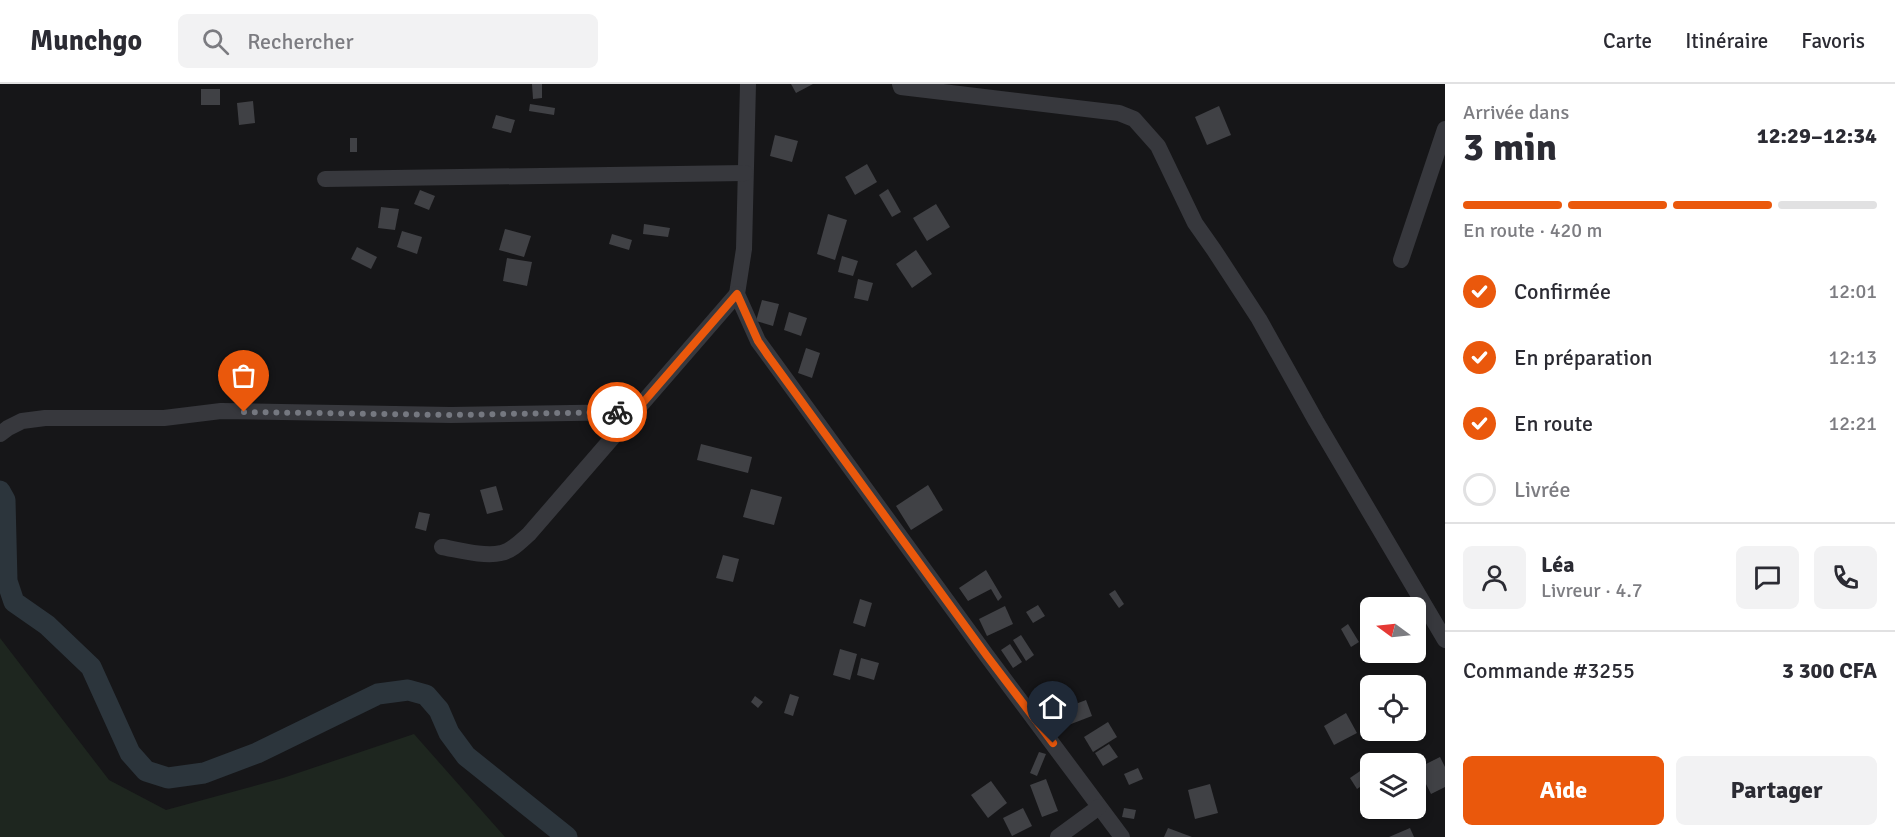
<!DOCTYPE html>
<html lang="fr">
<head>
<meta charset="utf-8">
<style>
  body { margin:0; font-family:Signika,sans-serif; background:#f2f2f3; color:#2b2b33; height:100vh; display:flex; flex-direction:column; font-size:22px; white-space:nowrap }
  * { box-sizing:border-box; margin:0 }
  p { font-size:20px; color:#7c7c81 }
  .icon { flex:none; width:33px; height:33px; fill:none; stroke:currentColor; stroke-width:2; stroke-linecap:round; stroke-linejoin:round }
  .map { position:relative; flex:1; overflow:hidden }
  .drawer { display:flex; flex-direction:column; background:#fff; width:450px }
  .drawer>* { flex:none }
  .needle { width:39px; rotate:285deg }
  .fabs { position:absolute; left:1360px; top:513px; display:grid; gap:12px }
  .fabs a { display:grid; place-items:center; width:66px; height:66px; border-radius:9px; background:#fff; box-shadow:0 3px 9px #0003; font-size:30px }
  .pin { position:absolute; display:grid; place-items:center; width:51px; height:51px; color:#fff; margin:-62px -26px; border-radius:50% 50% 50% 0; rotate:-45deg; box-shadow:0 0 6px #0007 }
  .pin .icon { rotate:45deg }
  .courier { position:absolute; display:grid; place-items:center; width:60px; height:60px; margin:-30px; border:4px solid #ea580c; border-radius:50%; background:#fff; color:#222; box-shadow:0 2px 8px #0007 }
  .headline em { font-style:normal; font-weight:800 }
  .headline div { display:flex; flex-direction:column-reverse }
  .headline { display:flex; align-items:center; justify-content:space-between; height:102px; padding:0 18px }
  h1 { font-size:39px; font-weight:800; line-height:45px }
  .bar { display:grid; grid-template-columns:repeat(4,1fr); gap:9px 6px; align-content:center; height:72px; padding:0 18px }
  .bar i { height:8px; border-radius:4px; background:#e1e1e2 }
  .bar .active { background:#ea580c }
  .bar p { grid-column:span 4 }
  .line { display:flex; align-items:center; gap:15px; padding:0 18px; border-top:2px solid #e1e1e2 }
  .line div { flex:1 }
  .round { display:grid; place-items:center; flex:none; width:63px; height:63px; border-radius:9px; background:#f2f2f3 }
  ol { padding:0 18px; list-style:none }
  li { display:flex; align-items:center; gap:18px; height:66px }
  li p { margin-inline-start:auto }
  li .icon { padding:6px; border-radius:50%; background:#ea580c; color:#fff; stroke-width:4 }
  li:last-child { color:#7c7c81 }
  li i { width:33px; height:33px; border:3px solid #e1e1e2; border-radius:50% }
  .action { display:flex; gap:12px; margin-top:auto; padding:12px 18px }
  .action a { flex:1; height:69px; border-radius:9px; background:#ea580c; color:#fff; font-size:24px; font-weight:800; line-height:69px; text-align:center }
  .action a+a { background:#f2f2f3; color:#2b2b33 }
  header { display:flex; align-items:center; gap:36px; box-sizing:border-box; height:84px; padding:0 30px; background:#fff; border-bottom:2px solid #e1e1e2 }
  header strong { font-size:28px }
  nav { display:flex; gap:33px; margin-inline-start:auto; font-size:21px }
  .search { width:420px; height:54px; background:#f2f2f3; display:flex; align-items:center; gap:15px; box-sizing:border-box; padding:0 21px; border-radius:9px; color:#7c7c81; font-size:22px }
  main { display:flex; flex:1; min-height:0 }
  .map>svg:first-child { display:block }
</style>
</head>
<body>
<header>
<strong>Munchgo</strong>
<div class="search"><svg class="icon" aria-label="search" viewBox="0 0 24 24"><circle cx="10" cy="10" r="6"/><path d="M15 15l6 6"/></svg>Rechercher</div>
<nav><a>Carte</a><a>Itinéraire</a><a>Favoris</a></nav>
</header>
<main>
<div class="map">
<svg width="1445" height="753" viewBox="0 0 1445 753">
  <rect width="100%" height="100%" fill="#161618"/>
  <polygon fill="#1e261f" points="0,554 109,696 166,726 283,694 414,650 505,753 0,753"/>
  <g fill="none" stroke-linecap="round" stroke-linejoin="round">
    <polyline stroke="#2c353c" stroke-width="21" points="0,407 5,416 7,497 14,518 47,541 91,583 130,669 146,687 168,694 204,689 257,669 378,610 408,606 426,611 439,626 449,649 466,672 567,753"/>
  </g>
  <g fill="#404145">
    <polygon points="532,0 542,0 542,14 533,15"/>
    <polygon points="791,0 813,0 796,9"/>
    <rect x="201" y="5" width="19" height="16"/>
    <polygon points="253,17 255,39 239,41 237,19"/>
    <polygon points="530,20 555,24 554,31 529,27"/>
    <polygon points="1219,22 1231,51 1207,61 1195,33"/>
    <polygon points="496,31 515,36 511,49 492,44"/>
    <polygon points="775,51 798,57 792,78 770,72"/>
    <rect x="350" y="54" width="7" height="14"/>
    <polygon points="867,80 877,98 855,111 845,93"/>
    <polygon points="888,105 901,128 892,133 879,111"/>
    <polygon points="420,106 435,112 429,126 414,120"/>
    <polygon points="936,120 950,143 927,157 913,134"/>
    <polygon points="381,123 399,125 395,146 378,144"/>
    <polygon points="828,130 847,136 835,176 817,170"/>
    <polygon points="644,140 670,144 668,153 643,150"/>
    <polygon points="505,145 531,152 524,173 499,166"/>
    <polygon points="402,147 422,153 417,170 397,163"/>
    <polygon points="612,150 632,156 629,166 609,160"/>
    <polygon points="357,163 377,173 371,185 351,175"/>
    <polygon points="916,166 932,190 912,204 896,180"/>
    <polygon points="842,172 858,177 853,192 838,188"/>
    <polygon points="507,174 532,178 527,202 503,197"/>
    <polygon points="858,195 873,199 868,217 854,214"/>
    <polygon points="762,216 779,220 773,242 756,237"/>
    <polygon points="789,228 807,234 801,252 784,246"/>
    <polygon points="806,264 820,269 812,294 798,289"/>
    <polygon points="701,360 752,373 748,389 697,376"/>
    <polygon points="928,401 943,426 911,446 896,422"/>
    <polygon points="496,402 503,426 487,430 480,406"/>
    <polygon points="751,405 782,413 774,441 743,433"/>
    <polygon points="419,428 430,430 426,447 415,444"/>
    <polygon points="723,471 739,475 733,498 716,494"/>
    <polygon points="986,486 1002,513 998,517 991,505 968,517 959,504"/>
    <polygon points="1115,506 1124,520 1119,524 1109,510"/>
    <polygon points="860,515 872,519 865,543 853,539"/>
    <polygon points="1038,521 1045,532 1033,539 1026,528"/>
    <polygon points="1005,522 1013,540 987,552 979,535"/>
    <polygon points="1371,534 1371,547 1367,549 1362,539"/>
    <polygon points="1348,540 1359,558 1351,563 1341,545"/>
    <polygon points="1021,551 1034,571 1026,577 1013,556"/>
    <polygon points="1010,560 1022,578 1013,584 1001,566"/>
    <polygon points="840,565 857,570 850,596 833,591"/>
    <polygon points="861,574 879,579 874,596 857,591"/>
    <polygon points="790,610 799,613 793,632 784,629"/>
    <polygon points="755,612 763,618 758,624 751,618"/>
    <polygon points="1086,616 1092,632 1058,645 1052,629"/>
    <polygon points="1346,629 1357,649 1334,661 1324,642"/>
    <polygon points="1108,638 1117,653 1093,668 1084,653"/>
    <polygon points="1109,660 1118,673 1103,682 1095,669"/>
    <polygon points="1039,668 1046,670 1037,692 1030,689"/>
    <polygon points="1440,673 1445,683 1445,703 1431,710 1418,684"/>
    <polygon points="1138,684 1143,695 1129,701 1124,690"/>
    <polygon points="1363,685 1370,696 1357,705 1350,694"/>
    <polygon points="1046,695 1058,727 1042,733 1030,701"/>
    <polygon points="991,697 1007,719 988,734 971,711"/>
    <polygon points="1210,700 1218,729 1195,735 1188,706"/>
    <polygon points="1371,714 1371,724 1391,724 1371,735 1362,719"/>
    <polygon points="1023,724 1032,742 1012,752 1003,734"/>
    <polygon points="1124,724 1136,726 1134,735 1122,733"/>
    <polygon points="1168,744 1192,753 1164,753"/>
    <polygon points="1410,744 1414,753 1389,753"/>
  </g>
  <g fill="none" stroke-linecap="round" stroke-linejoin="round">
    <g stroke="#37383d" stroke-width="16">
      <polyline points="748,0 744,165 737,210 758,257 987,572 1122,753"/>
      <polyline points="900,0 901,3 1119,29 1134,35 1158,62 1195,139 1214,166 1259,235 1316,337 1445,556"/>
      <polyline points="325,95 745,89"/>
      <polyline points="1401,176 1445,45"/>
      <polyline points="0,350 8,344 22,337 45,334 164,334 221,327 451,331 635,328"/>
      <path d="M442,463C459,466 485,473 501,469C512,467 521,457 529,450L737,210"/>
      <polyline points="1058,753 1099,723"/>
    </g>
  </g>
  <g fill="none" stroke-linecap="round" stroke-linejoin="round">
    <polyline stroke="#757880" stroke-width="6" stroke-dasharray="0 10.8" points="244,328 451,331 617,328"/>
    <polyline stroke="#ea580c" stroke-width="8" points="617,328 635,328 737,210 758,257 769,273 987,572 1053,659"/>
  </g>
</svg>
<div class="fabs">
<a><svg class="needle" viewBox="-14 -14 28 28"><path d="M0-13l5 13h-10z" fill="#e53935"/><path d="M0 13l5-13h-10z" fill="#7c7c81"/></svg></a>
<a><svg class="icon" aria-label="locate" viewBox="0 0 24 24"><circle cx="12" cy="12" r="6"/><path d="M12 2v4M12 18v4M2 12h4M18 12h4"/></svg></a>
<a><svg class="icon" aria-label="layers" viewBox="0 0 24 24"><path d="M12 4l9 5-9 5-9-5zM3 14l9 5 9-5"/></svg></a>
</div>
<div class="pin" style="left:244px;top:328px;background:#ea580c"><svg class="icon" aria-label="bag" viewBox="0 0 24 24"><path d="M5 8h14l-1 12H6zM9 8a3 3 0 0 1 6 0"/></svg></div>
<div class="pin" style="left:1053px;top:659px;background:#1f2937"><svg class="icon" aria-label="home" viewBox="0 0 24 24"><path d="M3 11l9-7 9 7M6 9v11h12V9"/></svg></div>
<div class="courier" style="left:617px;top:328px"><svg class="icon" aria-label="bike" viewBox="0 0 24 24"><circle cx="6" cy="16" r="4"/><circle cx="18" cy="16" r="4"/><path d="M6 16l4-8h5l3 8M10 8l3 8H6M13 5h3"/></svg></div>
</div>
<section class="drawer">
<div class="headline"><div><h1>3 min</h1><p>Arrivée dans</p></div><em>12:29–12:34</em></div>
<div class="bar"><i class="active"></i><i class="active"></i><i class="active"></i><i></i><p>En route · 420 m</p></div>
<ol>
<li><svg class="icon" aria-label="check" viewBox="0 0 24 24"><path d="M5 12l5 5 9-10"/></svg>Confirmée<p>12:01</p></li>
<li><svg class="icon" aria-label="check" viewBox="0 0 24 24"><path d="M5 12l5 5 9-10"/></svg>En préparation<p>12:13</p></li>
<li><svg class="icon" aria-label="check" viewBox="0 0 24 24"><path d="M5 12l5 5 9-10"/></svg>En route<p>12:21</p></li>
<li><i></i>Livrée</li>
</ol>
<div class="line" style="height:108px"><a class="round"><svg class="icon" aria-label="person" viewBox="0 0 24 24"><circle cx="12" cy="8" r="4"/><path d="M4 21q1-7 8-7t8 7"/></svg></a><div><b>Léa</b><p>Livreur · 4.7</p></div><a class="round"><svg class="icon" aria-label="chat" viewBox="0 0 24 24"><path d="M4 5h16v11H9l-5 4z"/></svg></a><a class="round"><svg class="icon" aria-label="phone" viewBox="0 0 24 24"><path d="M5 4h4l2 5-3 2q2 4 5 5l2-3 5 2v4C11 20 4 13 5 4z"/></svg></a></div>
<div class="line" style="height:78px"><div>Commande #3255</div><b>3 300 CFA</b></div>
<div class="action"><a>Aide</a><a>Partager</a></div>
</section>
</main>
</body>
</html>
